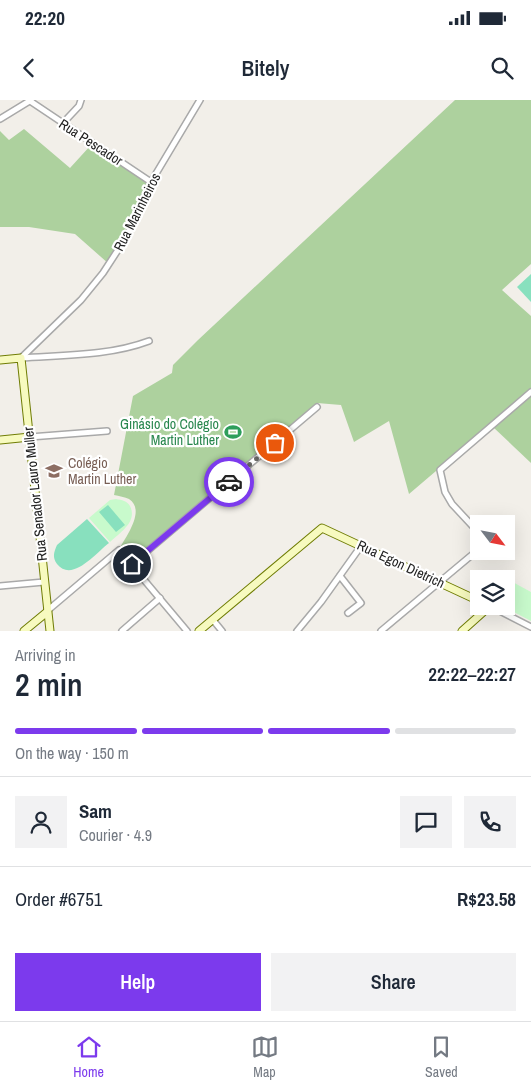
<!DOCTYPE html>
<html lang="en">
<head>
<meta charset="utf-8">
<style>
  body { margin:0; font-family:"Archivo Narrow",sans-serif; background:#f2f2f3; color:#1f2937; height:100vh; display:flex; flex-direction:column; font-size:19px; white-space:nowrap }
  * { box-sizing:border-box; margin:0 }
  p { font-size:16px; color:#747a83 }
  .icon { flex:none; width:28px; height:28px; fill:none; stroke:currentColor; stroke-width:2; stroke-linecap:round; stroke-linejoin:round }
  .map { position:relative; height:531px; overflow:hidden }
  .panel { display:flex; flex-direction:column; background:#fff; flex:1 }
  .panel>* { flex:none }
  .needle { width:32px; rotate:122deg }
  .tools { position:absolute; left:470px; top:415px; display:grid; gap:10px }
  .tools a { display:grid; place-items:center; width:45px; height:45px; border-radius:0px; background:#fff; box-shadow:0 5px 20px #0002; font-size:25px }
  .pin { position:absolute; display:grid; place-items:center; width:42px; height:42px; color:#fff; margin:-21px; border:2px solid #fff; border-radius:50%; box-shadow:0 1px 5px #0007 }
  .courier { position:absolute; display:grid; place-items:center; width:50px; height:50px; margin:-25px; border:4px solid #7c3aed; border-radius:50%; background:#fff; color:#222; box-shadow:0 1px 6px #0007 }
  .overview em { font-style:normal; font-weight:600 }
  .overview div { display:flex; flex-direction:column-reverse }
  .overview { display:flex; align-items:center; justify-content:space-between; height:85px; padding:0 15px }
  h1 { font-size:32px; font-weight:600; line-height:38px }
  .bar { display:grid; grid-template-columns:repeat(4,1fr); gap:8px 5px; align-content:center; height:60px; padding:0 15px }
  .bar i { height:6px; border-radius:4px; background:#e0e1e3 }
  .bar .selected { background:#7c3aed }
  .bar p { grid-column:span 4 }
  .line { display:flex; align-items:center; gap:12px; padding:0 15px; border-top:1px solid #e0e1e3 }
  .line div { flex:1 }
  .round { display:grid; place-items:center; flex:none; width:52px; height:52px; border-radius:0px; background:#f2f2f3 }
  .action { display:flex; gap:10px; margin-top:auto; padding:10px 15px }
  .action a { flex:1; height:58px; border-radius:0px; background:#7c3aed; color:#fff; font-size:20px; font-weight:600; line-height:58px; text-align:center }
  .action a+a { background:#f2f2f3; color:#1f2937 }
  .status { display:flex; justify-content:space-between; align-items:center; height:35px; padding:0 25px; background:#fff; direction:ltr }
  .status svg { height:14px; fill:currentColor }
  header { display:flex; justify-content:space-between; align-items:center; height:65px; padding:0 15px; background:#fff; font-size:22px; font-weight:600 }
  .tab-bar { display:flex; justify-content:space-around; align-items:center; height:70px; border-top:1px solid #e0e1e3; background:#fff; font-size:14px; color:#747a83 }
  .tab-bar a { display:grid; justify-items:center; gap:2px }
  .tab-bar .selected { color:#7c3aed }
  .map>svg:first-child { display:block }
</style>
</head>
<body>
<div class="status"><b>22:20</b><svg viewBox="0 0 49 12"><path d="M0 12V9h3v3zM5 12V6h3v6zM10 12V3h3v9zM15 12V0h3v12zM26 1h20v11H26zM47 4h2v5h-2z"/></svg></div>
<header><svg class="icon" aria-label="back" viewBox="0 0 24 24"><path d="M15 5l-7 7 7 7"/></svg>Bitely<svg class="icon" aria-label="search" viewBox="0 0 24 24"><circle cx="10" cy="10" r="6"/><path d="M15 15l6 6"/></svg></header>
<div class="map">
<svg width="531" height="531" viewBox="0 0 531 531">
  <rect width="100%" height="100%" fill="#f2efe9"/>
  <g fill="#add19e">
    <path d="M455,0H531V164L502,190L531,216V290L409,394L389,321L354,342L341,305L317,303L130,462L119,449C126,437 146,410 129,399C125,397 119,396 114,395L133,296L172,273L173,265L198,240Z"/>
    <polygon points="24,29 70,68 91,45 151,82 127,136 109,164 75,134 29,127 0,127 0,31 9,40"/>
    <polygon points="531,295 531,363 493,327"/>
  </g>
  <g fill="#c8facc">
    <path d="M116,399C122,400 127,401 130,406C138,422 119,433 110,442L89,418L110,400Z"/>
    <polygon points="507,479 531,492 531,521 502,506 506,506"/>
  </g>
  <g fill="#88e0be">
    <polygon points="531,174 531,202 517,187"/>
    <polygon points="108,405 125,425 116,432 99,412"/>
    <path d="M87,419L109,443C96,453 72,483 57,464C52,457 54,452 57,445Z"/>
  </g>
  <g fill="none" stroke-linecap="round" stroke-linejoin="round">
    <g stroke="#a9a9a9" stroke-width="8">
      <g id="street">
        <polyline points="30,1 151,82"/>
        <polyline points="0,19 31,0"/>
        <polyline points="63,23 79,6 81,0"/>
        <polyline points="21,258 81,200 103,173 127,136 151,82 200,0"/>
        <path d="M21,258C63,255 109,256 149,241"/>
        <polyline points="30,337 107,331"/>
        <polyline points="479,433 452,404 445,392 440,370 531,292"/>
        <polyline points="132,464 317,307"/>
        <polyline points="340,476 361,503 348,513"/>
        <polyline points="0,486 44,482"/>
        <polyline points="490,506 531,527"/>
        <polyline points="47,511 119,450 187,531"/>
        <polyline points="213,520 222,531"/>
        <polyline points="122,531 160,498"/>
        <polyline points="297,531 321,502 361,446"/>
        <polyline points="381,531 479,449"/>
      </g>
    </g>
    <g stroke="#707d05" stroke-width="9">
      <g id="secondary">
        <polyline points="0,260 21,258 50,531"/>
        <polyline points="0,340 30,337"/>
        <polyline points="24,531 47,512"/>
        <polyline points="199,531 322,428 479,501"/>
        <polyline points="462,531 490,506"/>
      </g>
    </g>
    <use href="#street" stroke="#fff" stroke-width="5"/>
    <use href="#secondary" stroke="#f7fabf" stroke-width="7"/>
  </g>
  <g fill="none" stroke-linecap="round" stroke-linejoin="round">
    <polyline stroke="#6b6a68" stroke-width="5" stroke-dasharray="0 9" points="229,382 275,343"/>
    <polyline stroke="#7c3aed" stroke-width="6" points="132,464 229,382"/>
  </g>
  <defs>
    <g id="stadium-bare" transform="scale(1.35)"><path d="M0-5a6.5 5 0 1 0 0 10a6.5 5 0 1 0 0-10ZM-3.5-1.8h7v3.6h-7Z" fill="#2e9e5b" stroke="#fff" stroke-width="2.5" paint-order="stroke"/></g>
    <g id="university-bare" transform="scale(1.35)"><path d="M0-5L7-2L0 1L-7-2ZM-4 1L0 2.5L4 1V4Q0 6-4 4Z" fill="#8d6e63" stroke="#fff" stroke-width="2.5" paint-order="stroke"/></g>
  </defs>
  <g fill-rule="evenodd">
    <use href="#stadium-bare" x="233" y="332"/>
    <use href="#university-bare" x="54" y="371"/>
  </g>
  <g text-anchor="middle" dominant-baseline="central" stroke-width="4.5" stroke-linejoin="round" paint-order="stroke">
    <g font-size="14" fill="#222" stroke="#fff">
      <text transform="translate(91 42) rotate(33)">Rua Pescador</text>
      <text transform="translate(137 112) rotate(-63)">Rua Marinheiros</text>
      <text transform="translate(35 394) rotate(-96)">Rua Senador Lauro Muller</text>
      <text transform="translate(401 464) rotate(25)">Rua Egon Dietrich</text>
    </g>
    <g font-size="14" fill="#27864d" stroke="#fff" text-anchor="end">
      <text x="219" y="324">Ginásio do Colégio<tspan x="219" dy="16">Martin Luther</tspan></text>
    </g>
    <g font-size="14" fill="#785e54" stroke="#fff" text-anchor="start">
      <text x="68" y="363">Colégio<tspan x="68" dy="16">Martin Luther</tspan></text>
    </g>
  </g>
</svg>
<div class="tools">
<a><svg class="needle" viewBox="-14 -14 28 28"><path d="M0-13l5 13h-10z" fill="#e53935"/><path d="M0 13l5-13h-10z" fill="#747a83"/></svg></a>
<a><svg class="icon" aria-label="layers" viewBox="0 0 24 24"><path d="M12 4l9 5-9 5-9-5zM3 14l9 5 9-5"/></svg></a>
</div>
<div class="pin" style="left:275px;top:343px;background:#ea580c"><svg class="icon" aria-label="bag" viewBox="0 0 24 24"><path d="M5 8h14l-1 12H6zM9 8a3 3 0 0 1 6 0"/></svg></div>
<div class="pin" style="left:132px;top:464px;background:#1f2937"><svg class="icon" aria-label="home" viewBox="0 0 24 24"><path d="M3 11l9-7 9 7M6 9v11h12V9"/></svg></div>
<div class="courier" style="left:229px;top:382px"><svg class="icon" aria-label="car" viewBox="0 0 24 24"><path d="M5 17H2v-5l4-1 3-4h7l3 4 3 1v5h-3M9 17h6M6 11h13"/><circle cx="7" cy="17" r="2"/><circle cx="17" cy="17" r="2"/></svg></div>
</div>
<section class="panel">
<div class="overview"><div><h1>2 min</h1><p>Arriving in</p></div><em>22:22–22:27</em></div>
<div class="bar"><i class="selected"></i><i class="selected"></i><i class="selected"></i><i></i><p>On the way · 150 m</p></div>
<div class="line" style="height:90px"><a class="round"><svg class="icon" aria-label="person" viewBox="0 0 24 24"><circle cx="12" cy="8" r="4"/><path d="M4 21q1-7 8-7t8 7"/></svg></a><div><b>Sam</b><p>Courier · 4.9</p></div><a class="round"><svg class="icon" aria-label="chat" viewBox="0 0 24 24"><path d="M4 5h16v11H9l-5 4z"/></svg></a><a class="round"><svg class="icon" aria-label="phone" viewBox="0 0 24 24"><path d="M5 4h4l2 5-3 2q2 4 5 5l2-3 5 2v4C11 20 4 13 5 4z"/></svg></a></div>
<div class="line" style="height:65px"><div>Order #6751</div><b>R$23.58</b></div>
<div class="action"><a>Help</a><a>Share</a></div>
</section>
<nav class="tab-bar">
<a class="selected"><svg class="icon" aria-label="home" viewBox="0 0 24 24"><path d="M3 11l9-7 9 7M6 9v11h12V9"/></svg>Home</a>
<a><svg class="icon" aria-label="map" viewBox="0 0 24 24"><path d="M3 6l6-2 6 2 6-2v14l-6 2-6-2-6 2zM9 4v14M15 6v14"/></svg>Map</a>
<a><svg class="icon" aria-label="saved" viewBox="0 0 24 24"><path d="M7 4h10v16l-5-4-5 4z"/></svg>Saved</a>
</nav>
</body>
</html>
